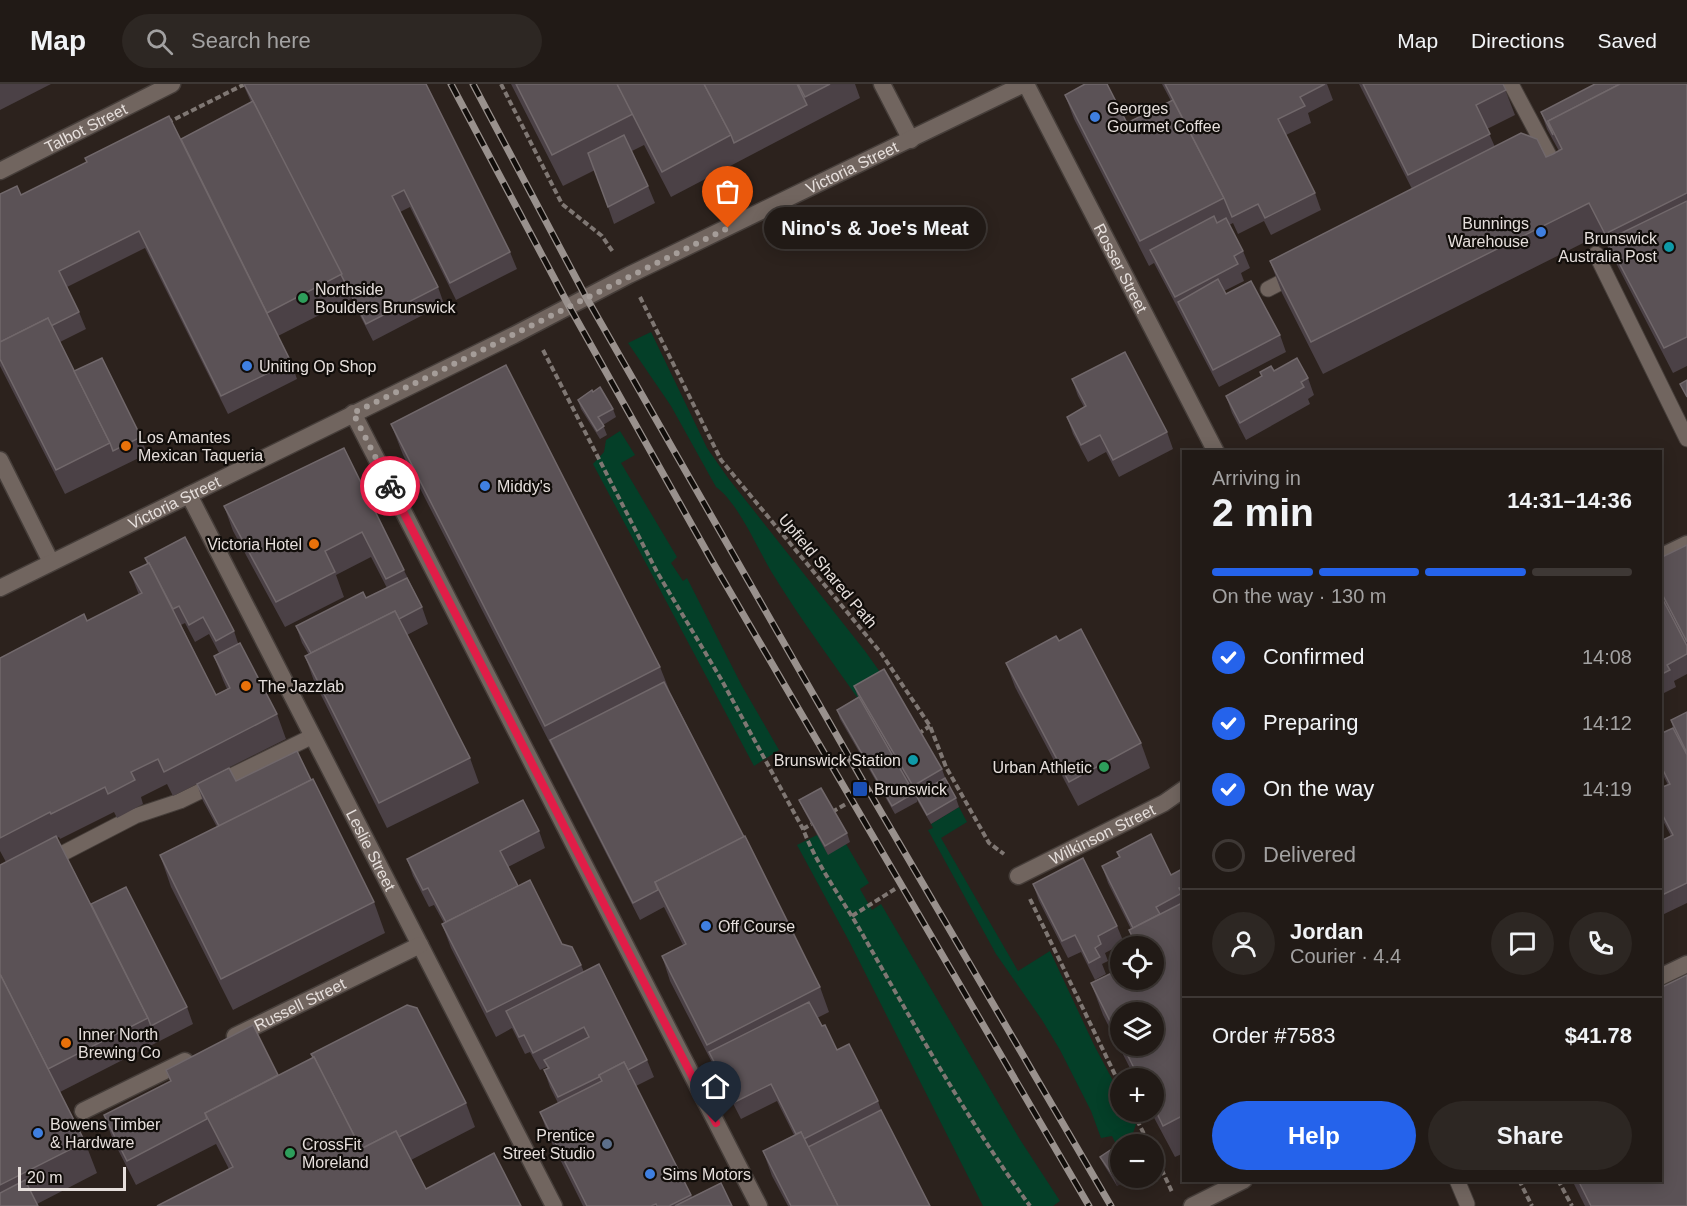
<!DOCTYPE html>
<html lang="en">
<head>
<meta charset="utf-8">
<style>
  body { margin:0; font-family:Helvetica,sans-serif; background:#2d2723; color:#f1f3f6; height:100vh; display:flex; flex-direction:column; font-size:22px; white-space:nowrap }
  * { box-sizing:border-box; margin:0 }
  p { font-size:20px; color:#a2a1a1 }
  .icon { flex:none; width:33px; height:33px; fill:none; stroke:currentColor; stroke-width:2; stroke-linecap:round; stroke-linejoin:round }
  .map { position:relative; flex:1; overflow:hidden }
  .drawer { position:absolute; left:1182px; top:366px; width:480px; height:732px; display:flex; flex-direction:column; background:#211a16; border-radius:0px; box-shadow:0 3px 15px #0003,0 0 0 2px #3e3835 }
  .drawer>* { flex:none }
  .buttons { position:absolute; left:1110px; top:852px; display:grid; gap:12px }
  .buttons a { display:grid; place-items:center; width:54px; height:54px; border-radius:50%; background:#211a16; box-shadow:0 3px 15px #0003,0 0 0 2px #3e3835; font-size:30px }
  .scale { position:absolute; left:18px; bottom:15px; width:108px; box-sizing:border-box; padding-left:6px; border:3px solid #e6dfdc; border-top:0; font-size:16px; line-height:21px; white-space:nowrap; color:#e6dfdc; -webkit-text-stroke:4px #110d0a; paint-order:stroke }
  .pin { position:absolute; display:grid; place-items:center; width:51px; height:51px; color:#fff; margin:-62px -26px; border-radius:50% 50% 50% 0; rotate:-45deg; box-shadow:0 0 6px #0007 }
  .pin .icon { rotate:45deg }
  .courier { position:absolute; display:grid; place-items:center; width:60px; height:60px; margin:-30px; border:4px solid #e11d48; border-radius:50%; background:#fff; color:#222; box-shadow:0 2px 8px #0007 }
  .bubble { position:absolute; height:42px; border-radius:21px; background:#211a16; box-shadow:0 3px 15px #0003,0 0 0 2px #3e3835; font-size:20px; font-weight:800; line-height:42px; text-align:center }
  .headline em { font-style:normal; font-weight:800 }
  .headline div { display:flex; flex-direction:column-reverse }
  .headline { display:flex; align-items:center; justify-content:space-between; height:102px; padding:0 30px }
  h1 { font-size:39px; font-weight:800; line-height:45px }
  .bar { display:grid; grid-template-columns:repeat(4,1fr); gap:9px 6px; align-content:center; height:72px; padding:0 30px }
  .bar i { height:8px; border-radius:4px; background:#3e3835 }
  .bar .active { background:#2563eb }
  .bar p { grid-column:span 4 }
  .line { display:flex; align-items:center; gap:15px; padding:0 30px; border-top:2px solid #3e3835 }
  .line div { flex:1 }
  .round { display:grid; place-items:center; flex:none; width:63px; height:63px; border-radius:32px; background:#2d2723 }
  ol { padding:0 30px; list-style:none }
  li { display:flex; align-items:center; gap:18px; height:66px }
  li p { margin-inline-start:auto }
  li .icon { padding:6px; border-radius:50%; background:#2563eb; color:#fff; stroke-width:4 }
  li:last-child { color:#a2a1a1 }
  li i { width:33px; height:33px; border:3px solid #3e3835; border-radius:50% }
  .primary-button { display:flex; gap:12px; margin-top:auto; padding:12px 30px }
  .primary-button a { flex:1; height:69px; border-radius:36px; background:#2563eb; color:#fff; font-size:24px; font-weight:800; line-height:69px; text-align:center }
  .primary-button a+a { background:#2d2723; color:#f1f3f6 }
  header { display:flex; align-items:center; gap:36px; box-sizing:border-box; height:84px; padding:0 30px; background:#211a16; border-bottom:2px solid #3e3835 }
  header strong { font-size:28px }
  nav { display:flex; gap:33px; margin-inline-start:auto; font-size:21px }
  .search { width:420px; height:54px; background:#2d2723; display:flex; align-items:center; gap:15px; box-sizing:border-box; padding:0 21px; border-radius:33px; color:#a2a1a1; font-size:22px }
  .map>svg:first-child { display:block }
</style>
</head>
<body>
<header>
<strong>Map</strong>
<div class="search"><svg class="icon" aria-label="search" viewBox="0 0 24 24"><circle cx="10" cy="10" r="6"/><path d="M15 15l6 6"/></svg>Search here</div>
<nav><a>Map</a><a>Directions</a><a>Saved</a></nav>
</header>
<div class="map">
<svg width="1687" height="1122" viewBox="0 0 1687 1122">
  <rect width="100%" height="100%" fill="#2c221d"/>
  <g fill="#043f28">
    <path d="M651,248L707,364L728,394L865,567L890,602L861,619C832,577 801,536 774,492C759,468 738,418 716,403L671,322L628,259Z"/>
    <polygon points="620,347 635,371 621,379 677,473 671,479 683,497 687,494 742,602 779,666 754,682 593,380 604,368 606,356"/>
    <polygon points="959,723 967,738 941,754 1018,887 1050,867 1094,961 1120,1010 1120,1028 1130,1028 1136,1040 1131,1055 1126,1060 1116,1060 1112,1052 1101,1054 1091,1027 1060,966 1042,936 996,870 928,746 933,744 931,740"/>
    <polygon points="817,751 846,760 869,799 860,805 872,826 881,820 1019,1054 1060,1117 1053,1122 983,1122 849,857 797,761"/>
  </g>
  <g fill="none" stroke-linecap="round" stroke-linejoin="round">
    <g stroke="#463e3a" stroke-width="17">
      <g id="service">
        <polyline points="1511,0 1559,90"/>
        <polyline points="1596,170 1687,355"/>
        <polyline points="1268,205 1295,191"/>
        <polyline points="46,778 135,732 180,717 313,652"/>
        <polyline points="1457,1096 1467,1120"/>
      </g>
    </g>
    <g stroke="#463e3a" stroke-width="19">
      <g id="minor">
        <polyline points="882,0 911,56"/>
        <path id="s1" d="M1026,0L1216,368"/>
        <path id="s2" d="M0,87L172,0"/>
        <polyline points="353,329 759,1122"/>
        <polyline points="0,376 51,478"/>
        <path id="s3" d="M189,411L554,1122"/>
        <polyline points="1660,473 1687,460"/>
        <path id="s4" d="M1018,792L1164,719L1184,705"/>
        <polyline points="1660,893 1687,880"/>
        <path id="s5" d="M235,952L420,861"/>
        <polyline points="83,1027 185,977"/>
        <polyline points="1192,1122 1244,1096"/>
      </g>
    </g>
    <g stroke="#463e3a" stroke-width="19">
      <g id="tertiary">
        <path id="s6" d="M0,504L514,251L629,191L1024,0"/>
      </g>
    </g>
    <g stroke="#7f7773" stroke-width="4" stroke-dasharray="6 3" stroke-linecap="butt">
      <polyline points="501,0 562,120 602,152 613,168"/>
      <polyline points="167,39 245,0"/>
      <polyline points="640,213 721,376 881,569 930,642 946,683 989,759 1004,770"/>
      <path d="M543,266L657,488L721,595L803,745C818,784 844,817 864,853C916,944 968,1037 1030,1122"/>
      <polyline points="918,650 930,642"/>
      <polyline points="832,728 846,720"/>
      <polyline points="803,745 815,738"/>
      <polyline points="1030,815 1120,1001"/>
      <polyline points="852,832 895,805"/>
      <polyline points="1133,1028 1149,1060"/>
      <polyline points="1154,1069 1172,1108"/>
      <polyline points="1519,1096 1532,1122"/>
      <polyline points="1558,1096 1572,1122"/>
    </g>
    <use href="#service" stroke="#71655f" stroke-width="15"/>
    <use href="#minor" stroke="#71655f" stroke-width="16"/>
    <use href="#tertiary" stroke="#71655f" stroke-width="16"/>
    <g stroke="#99918d" stroke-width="7">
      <g id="rail">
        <polyline points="451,0 569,222 712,477 1089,1122"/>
        <polyline points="473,0 586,213 864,699 1111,1122"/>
      </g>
    </g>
    <use href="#rail" stroke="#110d0a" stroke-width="4.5" stroke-dasharray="14" stroke-linecap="butt"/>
  </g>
  <g fill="#4b4146" fill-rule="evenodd">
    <polygon points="0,0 51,0 0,26"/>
    <polygon points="243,0 426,0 510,168 517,185 456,216 410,123 400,128 438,203 444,220 373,257 350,212 351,215 278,252 291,278 297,295 228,330 145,164 67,203 79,228 86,245 60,258 74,287 141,353 147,370 65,410 0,282 0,110 21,111 183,61 251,18"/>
    <polygon points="511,0 855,0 860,14 671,113 644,61 632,67 648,102 655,119 614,140 595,86 563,102"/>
    <polygon points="1162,0 1327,0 1333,16 1308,29 1311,39 1286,51 1315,109 1321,126 1271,151 1264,137 1238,150 1233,139 1229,141 1243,167 1250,184 1241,189 1244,197 1224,207 1226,210 1280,251 1286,268 1219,303 1154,179 1149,182 1074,35 1065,11 1127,39 1171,17"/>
    <polygon points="1359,0 1503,0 1515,31 1487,45 1495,63 1546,73 1559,67 1547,45 1541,28 1687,0 1687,282 1673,289 1601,150 1323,290 1282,209 1270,177 1412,105"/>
    <polygon points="1274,287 1308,294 1314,311 1308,315 1310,320 1246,356 1232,329 1226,312 1262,293 1260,288"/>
    <polygon points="1072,295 1167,348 1173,365 1119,393 1106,368 1088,378 1073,350 1067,333 1084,323 1078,312"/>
    <polygon points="578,316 613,325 616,333 603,341 607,351 600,355 581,325"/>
    <polygon points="391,340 660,583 670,608 820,903 829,928 817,934 837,966 878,1017 881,1026 930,1122 788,1122 772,1092 763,1067 794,1051 777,1017 741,1035 670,897 662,872 683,861 664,823 640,836 403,371"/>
    <polygon points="344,364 422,523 428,540 407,551 470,674 479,699 387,744 314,597 305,572 309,571 302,559 296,542 366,514 387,504 371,473 336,491 344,513 285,543 233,447 224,422"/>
    <polygon points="1687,461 1687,590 1674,597 1676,603 1660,611 1660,474"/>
    <path d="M145,474L234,547L238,559L277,630L286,655L222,687L236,697L374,818L385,849L233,926L171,803L160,771L217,743L203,717L197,700L173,712L167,700L141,713L143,720L117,734L114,728L60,755L59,753L57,754L91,820L187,923L193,940L60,1008L85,1058L97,1089L37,1120L0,1122V781L6,778L0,767V574L87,537L139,511L130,488L147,480ZM185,539L195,558L209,550L219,569L214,572L223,596L227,605L216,611L181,541Z"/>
    <polygon points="1059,557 1141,659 1150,684 1078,722 1015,603 1006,579"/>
    <polygon points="854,602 942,685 947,699 956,714 959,723 931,740 917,716 917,718 895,730 840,635 837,626 858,613"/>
    <polygon points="1687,628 1687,819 1660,832 1660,751 1663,756 1671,752 1660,731 1660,704 1668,701 1660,685 1660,650 1673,644 1671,636"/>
    <polygon points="799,716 847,749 850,758 828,771 803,725"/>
    <polygon points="539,747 545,764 508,783 518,802 562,860 581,881 584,888 647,976 654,993 636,1002 692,1113 732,1122 583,1122 549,1053 540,1028 558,1019 550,1003 544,986 547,984 547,983 540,986 530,968 525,970 512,944 496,953 451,864 442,840 444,839 434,821 429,823 413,792 407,775"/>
    <path d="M1117,768L1171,791L1184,784V1069L1175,1073L1151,1028H1154V994H1135L1103,931L1091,899L1120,896L1154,862H1134L1129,846L1131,845L1108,799L1102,782L1119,773ZM1120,928L1154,962H1120Z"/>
    <polygon points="1033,800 1117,842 1124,859 1105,869 1108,877 1102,880 1106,890 1095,896 1081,868 1068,874 1039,817"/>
    <polygon points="166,986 278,991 466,1019 475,1043 411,1076 426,1105 521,1122 229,1085 216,1060 136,1101 113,1056 104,1031 170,997"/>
    <polygon points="1100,1073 1120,1094 1130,1094 1117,1102 1104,1081"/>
    <polygon points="1572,1096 1660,1096 1687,1122 1585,1122"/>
  </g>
  <polygon fill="#372d2f" points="1120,1089 1120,1094 1130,1094 1117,1102 1114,1093"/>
  <g fill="#5b5256" stroke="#71686b" stroke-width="1.5">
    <polygon points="244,0 426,0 510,168 450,199 404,106 392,112 438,203 366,240 253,17"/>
    <polygon points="516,0 617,0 633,30 552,71"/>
    <polygon points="617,0 704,0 731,51 662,88"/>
    <polygon points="704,0 797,0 807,21 734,59 731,51"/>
    <polygon points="798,0 830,0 805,13"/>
    <polygon points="1085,0 1107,0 1127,39 1173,16 1224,114 1140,157 1065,11"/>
    <polygon points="1165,0 1325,0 1300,13 1305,22 1278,35 1315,109 1265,134 1258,120 1232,133 1224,114"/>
    <polygon points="1363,0 1503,0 1506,6 1476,21 1490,50 1408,91"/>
    <polygon points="1595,0 1620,0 1548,37 1553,51 1541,28"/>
    <polygon points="1620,0 1687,0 1687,109 1605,150 1589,119 1311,258 1270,177 1521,49 1537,55 1546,73 1553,70 1562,65 1548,37"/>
    <polygon points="253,17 342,190 267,229 181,55"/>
    <polygon points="169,32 291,278 221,312 139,147 59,187 79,228 51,242 48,234 0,258 0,110 17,102 21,111 87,78 85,74"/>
    <polygon points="624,51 648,102 608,123 588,69"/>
    <polygon points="1687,117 1687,253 1664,264 1607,156"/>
    <polygon points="1214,132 1217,139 1226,134 1243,167 1234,172 1238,180 1175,213 1150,166"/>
    <polygon points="1218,195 1226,210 1251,197 1280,251 1213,286 1178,218"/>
    <polygon points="48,234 110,359 56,386 0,275 0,258"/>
    <polygon points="1125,268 1167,348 1113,376 1100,351 1081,361 1067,333 1086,322 1072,295"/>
    <polygon points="102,274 141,353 113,367 110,359 74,287"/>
    <polygon points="1297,274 1308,294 1301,298 1304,303 1240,339 1226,312 1262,292 1260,288 1271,282 1274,287"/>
    <polygon points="506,281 660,583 545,642 391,340"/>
    <polygon points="1687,296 1687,313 1680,300"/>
    <polygon points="600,303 613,325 598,333 604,342 597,347 578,316 592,306 593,308"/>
    <polygon points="344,364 404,486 386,495 362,448 325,467 335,488 276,518 224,422"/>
    <polygon points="185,453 234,547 216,557 203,533 189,541 179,522 173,525 149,479 148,479 145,474"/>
    <polygon points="1687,461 1687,558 1660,506 1660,474"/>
    <polygon points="149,479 216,611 230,604 214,572 240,559 277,630 164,688 158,675 131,688 135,696 108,710 105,703 51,730 50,728 0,754 0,574 84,530 87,537 142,509 130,488"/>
    <polygon points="407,494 422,523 399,535 395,527 311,569 296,542 363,508 366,514"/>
    <polygon points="1660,510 1687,562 1687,570 1667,581 1670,586 1660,591"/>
    <polygon points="395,527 470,674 379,719 305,572"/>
    <polygon points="1081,545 1141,659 1069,698 1006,579 1056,552 1059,557"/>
    <polygon points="884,585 942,685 913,702 854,602"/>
    <polygon points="664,598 744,753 655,798 658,806 633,819 550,656"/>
    <polygon points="859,613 914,709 892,722 837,626"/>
    <polygon points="1687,628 1687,669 1671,636"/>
    <polygon points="1673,644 1687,671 1687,799 1660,812 1660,751 1663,756 1673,751 1660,726 1660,704 1670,700 1660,680 1660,650"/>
    <polygon points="297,667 311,696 219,742 197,700 229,684 236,697"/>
    <polygon points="945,694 956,714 927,731 916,711"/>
    <polygon points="313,695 374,818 221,895 160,771"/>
    <polygon points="821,704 847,749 825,762 799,716"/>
    <polygon points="523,716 539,747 500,767 518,802 446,838 428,804 423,806 407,775"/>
    <polygon points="1151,750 1171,791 1184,784 1184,802 1179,804 1182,809 1156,823 1160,830 1133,844 1102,782 1120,773 1117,768"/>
    <polygon points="56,752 148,934 48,985 0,890 0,781"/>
    <polygon points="745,752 820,903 707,961 662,872 686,860 655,798"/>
    <polygon points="1083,774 1117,842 1098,852 1101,860 1095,864 1100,873 1089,879 1075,851 1062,857 1033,800"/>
    <polygon points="530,796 562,860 572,863 581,881 487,928 442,840"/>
    <polygon points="126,803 187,923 151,942 148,934 91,820"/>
    <polygon points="1184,818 1184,1031 1163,1042 1154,1023 1154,994 1139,994 1123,962 1154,962 1154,928 1120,928 1120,957 1091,899 1120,885 1120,896 1154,896 1154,862 1137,862 1129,846"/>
    <polygon points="599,880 647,976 628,986 624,978 599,991 599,993 558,1013 544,986 549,984 544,976 589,953 584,943 533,969 524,951 519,953 506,927"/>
    <polygon points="0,890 85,1058 0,1101"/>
    <polygon points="1687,891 1687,1122 1591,1122 1578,1096 1660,1096 1660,904"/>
    <polygon points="809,918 822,942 825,941 837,966 849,960 878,1017 804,1055 801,1048 796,1050 771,1000 735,1018 709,968"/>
    <polygon points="407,921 417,924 466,1019 399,1053 396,1047 361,1065 314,973 313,973 311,970"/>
    <polygon points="253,941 278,991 205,1029 207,1035 127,1077 104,1031 171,997 166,986"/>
    <polygon points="314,973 361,1065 396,1047 426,1105 494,1069 521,1122 157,1122 233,1083 205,1029"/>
    <polygon points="624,978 691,1111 669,1122 657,1122 656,1120 651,1122 587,1122 540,1028 602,997 599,991"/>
    <polygon points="881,1026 930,1122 838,1122 808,1063"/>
    <polygon points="801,1048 838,1122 791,1122 763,1067"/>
    <polygon points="1115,1063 1119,1069 1120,1068 1120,1089 1114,1093 1100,1073"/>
    <polygon points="25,1096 38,1122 0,1122 0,1109"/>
    <polygon points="721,1099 732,1122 675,1122"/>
  </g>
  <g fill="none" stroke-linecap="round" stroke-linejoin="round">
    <path stroke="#a59d99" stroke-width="6" stroke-dasharray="0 10.8" d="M390,402L353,329C479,269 603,205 728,144"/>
    <polyline stroke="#e11d48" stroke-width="8" points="390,402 716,1039"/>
  </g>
  <g fill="#3f7fe0" stroke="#110d0a" stroke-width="2">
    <circle cx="1095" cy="33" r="6"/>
    <circle cx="1541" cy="148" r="6"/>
    <circle cx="247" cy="282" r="6"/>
    <circle cx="485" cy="402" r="6"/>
    <circle cx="706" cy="842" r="6"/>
    <circle cx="38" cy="1049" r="6"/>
    <circle cx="650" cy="1090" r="6"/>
  </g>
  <g fill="#0f9aa8" stroke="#110d0a" stroke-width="2">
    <circle cx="1669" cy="163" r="6"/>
    <circle cx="913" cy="676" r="6"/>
  </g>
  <g fill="#2e9e5b" stroke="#110d0a" stroke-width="2">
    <circle cx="303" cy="214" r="6"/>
    <circle cx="1104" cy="683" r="6"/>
    <circle cx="290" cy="1069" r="6"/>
  </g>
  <g fill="#e8710a" stroke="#110d0a" stroke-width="2">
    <circle cx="126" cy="362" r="6"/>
    <circle cx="314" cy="460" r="6"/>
    <circle cx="246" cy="602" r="6"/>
    <circle cx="66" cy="959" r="6"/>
  </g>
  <rect fill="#1a4fb4" stroke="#110d0a" stroke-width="2" x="852" y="697" width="16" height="16" rx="3"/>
  <circle fill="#5c6f8a" stroke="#110d0a" stroke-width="2" cx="607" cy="1060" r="6"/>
  <g text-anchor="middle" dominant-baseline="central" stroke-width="4.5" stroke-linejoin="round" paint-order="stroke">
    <g font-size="16" fill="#e6dfdc" stroke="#110d0a" text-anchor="start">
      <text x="1107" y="24">Georges<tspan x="1107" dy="18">Gourmet Coffee</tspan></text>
      <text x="1529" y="139" text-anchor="end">Bunnings<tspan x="1529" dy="18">Warehouse</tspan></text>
      <text x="1657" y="154" text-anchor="end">Brunswick<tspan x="1657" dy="18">Australia Post</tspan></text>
      <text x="315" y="205">Northside<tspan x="315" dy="18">Boulders Brunswick</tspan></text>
      <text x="259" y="282">Uniting Op Shop</text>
      <text x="138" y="353">Los Amantes<tspan x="138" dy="18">Mexican Taqueria</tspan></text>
      <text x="497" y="402">Middy's</text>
      <text x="302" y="460" text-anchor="end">Victoria Hotel</text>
      <text x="258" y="602">The Jazzlab</text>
      <text x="901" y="676" text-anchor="end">Brunswick Station</text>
      <text x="1092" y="683" text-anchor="end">Urban Athletic</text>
      <text x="874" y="705">Brunswick</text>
      <text x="718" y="842">Off Course</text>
      <text x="78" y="950">Inner North<tspan x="78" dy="18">Brewing Co</tspan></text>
      <text x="50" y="1040">Bowens Timber<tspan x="50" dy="18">&amp; Hardware</tspan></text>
      <text x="595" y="1051" text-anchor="end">Prentice<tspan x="595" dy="18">Street Studio</tspan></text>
      <text x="302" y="1060">CrossFit<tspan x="302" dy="18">Moreland</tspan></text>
      <text x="662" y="1090">Sims Motors</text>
    </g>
    <g font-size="16" fill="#e6dfdc" stroke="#110d0a">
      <text stroke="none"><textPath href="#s2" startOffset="96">Talbot Street</textPath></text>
      <text stroke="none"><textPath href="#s6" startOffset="950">Victoria Street</textPath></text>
      <text stroke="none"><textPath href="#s1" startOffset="207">Rosser Street</textPath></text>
      <text stroke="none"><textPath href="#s6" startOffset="194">Victoria Street</textPath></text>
      <text transform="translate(828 487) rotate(50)">Upfield Shared Path</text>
      <text stroke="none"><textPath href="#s4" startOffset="94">Wilkinson Street</textPath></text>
      <text stroke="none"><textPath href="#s3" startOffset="399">Leslie Street</textPath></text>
      <text stroke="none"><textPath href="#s5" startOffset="72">Russell Street</textPath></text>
    </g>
  </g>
</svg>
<div class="buttons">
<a><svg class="icon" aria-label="locate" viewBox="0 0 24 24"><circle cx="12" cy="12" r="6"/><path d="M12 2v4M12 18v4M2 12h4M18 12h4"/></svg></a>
<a><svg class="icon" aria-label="layers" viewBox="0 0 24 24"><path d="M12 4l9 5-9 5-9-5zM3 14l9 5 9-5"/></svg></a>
<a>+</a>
<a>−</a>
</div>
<div class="scale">20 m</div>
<div class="pin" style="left:728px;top:144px;background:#ea580c"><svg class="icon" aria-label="bag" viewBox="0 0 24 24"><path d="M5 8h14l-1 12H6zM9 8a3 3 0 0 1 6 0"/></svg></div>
<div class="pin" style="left:716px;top:1039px;background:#1f2937"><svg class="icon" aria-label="home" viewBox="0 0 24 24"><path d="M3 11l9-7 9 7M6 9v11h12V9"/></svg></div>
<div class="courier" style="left:390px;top:402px"><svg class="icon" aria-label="bike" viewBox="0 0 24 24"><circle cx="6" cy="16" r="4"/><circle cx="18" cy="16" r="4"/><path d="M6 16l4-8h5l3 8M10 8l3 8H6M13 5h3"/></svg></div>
<div class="bubble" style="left:764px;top:123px;width:222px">Nino's &amp; Joe's Meat</div>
<section class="drawer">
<div class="headline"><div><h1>2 min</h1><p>Arriving in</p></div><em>14:31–14:36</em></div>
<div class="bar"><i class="active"></i><i class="active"></i><i class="active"></i><i></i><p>On the way · 130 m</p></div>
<ol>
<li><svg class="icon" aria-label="check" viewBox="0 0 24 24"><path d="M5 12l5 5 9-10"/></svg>Confirmed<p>14:08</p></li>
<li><svg class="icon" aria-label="check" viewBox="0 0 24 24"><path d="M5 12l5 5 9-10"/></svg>Preparing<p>14:12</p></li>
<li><svg class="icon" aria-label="check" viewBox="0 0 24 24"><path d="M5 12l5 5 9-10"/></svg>On the way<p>14:19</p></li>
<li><i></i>Delivered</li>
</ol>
<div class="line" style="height:108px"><a class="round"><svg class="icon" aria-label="person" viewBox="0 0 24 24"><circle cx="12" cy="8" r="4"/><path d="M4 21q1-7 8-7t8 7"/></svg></a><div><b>Jordan</b><p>Courier · 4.4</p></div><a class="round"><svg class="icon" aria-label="chat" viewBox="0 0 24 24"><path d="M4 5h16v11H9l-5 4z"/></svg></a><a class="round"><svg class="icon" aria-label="phone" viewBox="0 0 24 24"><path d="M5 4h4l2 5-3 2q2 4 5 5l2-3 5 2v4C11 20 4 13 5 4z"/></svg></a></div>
<div class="line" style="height:78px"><div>Order #7583</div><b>$41.78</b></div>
<div class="primary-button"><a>Help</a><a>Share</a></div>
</section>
</div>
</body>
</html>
